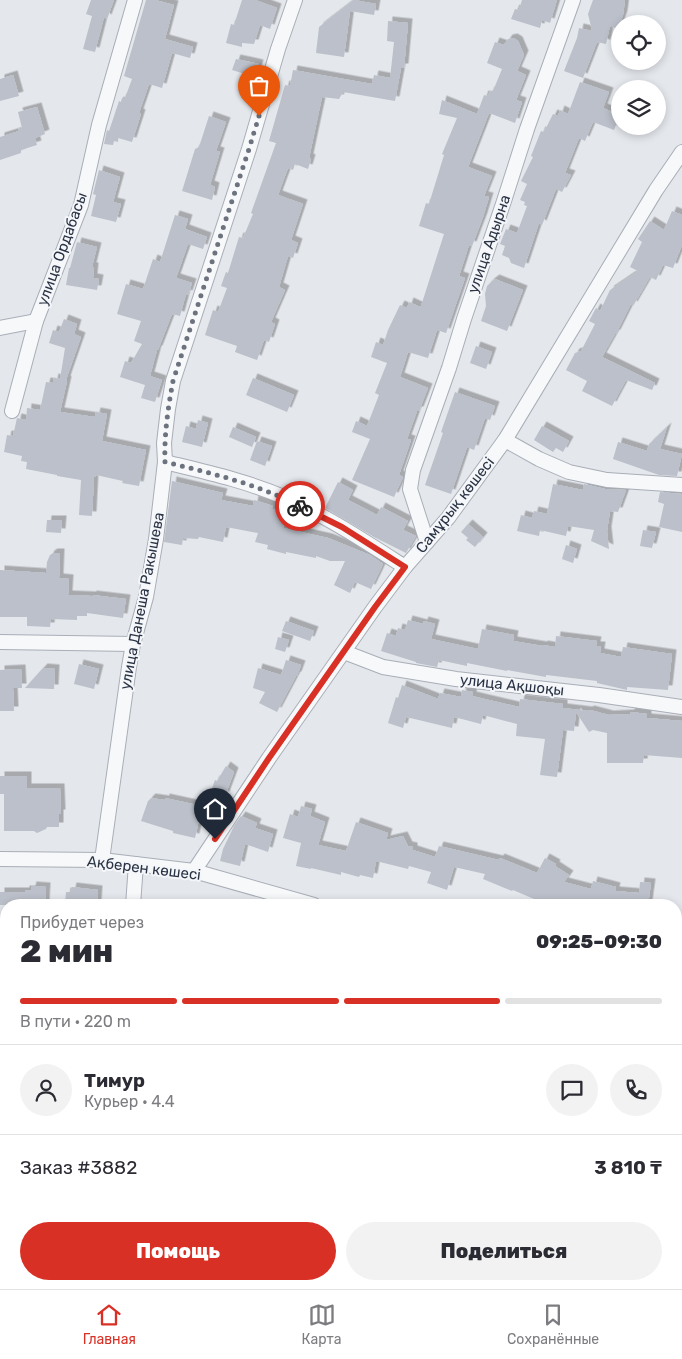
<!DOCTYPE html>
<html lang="ru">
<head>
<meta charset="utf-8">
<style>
  body { margin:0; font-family:Rubik,sans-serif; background:#f2f2f3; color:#2b2b33; height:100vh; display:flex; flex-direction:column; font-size:19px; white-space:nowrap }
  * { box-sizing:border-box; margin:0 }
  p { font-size:16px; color:#7c7c81 }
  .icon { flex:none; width:28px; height:28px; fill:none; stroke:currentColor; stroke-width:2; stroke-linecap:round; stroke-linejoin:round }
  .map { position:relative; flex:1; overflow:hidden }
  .sheet { position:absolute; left:0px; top:899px; width:682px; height:391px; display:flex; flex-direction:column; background:#fff; border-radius:20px 20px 0 0; box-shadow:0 2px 8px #0003 }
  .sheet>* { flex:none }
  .buttons { position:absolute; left:611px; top:15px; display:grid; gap:10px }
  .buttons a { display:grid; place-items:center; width:55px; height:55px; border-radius:50%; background:#fff; box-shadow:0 2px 8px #0003; font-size:25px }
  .pin { position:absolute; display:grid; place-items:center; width:42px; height:42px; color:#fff; margin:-51px -21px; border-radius:50% 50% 50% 0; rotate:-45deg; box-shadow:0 0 5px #0007 }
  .pin .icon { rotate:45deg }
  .courier { position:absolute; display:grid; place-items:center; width:50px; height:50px; margin:-25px; border:4px solid #d93025; border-radius:50%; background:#fff; color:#222; box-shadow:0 1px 6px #0007 }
  .overview em { font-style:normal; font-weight:800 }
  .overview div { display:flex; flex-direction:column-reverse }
  .overview { display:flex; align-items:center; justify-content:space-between; height:85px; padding:0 20px }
  h1 { font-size:32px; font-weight:800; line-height:38px }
  .bar { display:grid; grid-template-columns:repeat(4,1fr); gap:8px 5px; align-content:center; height:60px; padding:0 20px }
  .bar i { height:6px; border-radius:4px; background:#e1e1e2 }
  .bar .current { background:#d93025 }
  .bar p { grid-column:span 4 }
  .line { display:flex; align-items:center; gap:12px; padding:0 20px; border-top:1px solid #e1e1e2 }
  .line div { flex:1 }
  .round { display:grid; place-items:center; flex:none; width:52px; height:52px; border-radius:26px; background:#f2f2f3 }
  .cta { display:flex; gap:10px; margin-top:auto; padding:10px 20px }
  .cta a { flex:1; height:58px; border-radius:30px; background:#d93025; color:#fff; font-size:20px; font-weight:800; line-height:58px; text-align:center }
  .cta a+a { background:#f2f2f3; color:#2b2b33 }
  .menu { display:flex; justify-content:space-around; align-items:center; height:70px; border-top:1px solid #e1e1e2; background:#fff; font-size:14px; color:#7c7c81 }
  .menu a { display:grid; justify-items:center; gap:2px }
  .menu .current { color:#d93025 }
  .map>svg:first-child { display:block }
</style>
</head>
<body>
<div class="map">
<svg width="682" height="1289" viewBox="0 0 682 1289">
  <defs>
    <filter id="shadow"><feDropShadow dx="4.5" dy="-4.5" stdDeviation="0" flood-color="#0004"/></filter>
  </defs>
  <rect width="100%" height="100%" fill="#e4e7ec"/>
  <g fill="#bbc0ca" filter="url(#shadow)">
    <polygon points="91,0 114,0 107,19 104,17 95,52 83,49 92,16 86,14"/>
    <polygon points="146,0 155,0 174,5 165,39 193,47 190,58 172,53 162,88 149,84 139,113 141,114 132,142 118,138 118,142 114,141 113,145 104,144 107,130 109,131 119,101 121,102 122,98 125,98 132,79 124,76"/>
    <polygon points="242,0 255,0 277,8 270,29 260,25 254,44 242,43 242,47 226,43 231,24 234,25"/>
    <polygon points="354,0 376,4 374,15 350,11 344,57 316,53 319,27"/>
    <polygon points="522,0 557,0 550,23 542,20 540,28 511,19 515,9 519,10"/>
    <polygon points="593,0 625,0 623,15 618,29 610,26 606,44 597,42 583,78 564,71 577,38 579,28 592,31 588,14"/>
    <polygon points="388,21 408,23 404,68 401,68 395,101 343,92 339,99 322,97 309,158 311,159 308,169 295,164 293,170 288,168 278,195 303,204 291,240 298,243 293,258 288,256 279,287 285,290 271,322 275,324 269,342 264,340 257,360 235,352 237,346 205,335 213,310 218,312 227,288 221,286 226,272 228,273 239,237 243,238 253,214 251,213 276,143 269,141 285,85 290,86 293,70 372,84 374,75 390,78 394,42 387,41"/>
    <polygon points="513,38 518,41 524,55 517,71 526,75 516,100 522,102 515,123 489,113 468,167 492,176 484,196 489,197 483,217 472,246 469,245 459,276 465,278 446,333 437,330 428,358 408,352 400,377 428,388 419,411 417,411 407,439 411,440 399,475 403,477 394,497 352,480 370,439 352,432 356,421 367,426 379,395 375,393 387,363 371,357 376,342 383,345 388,330 400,305 407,308 409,302 420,307 421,306 444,234 419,226 426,203 429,204 444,155 442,154 457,118 439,114 442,100 477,114 484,95 488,96 490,91 493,91 502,69 487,63 495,42 504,45 508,39"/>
    <polygon points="236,59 259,64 255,77 232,70"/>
    <polygon points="13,75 19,96 0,101 0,79"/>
    <polygon points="580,82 609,92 603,108 620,115 614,130 593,122 585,141 579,138 565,173 571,175 562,192 556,189 542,225 539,223 524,268 511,263 509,258 502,255 505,246 500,244 506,229 517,233 527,206 524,205 525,202 520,200 527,184 521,181 533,157 531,156 541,131 544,132 553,114 558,116 560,110 568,114"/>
    <polygon points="37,107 45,134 35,138 37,145 21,150 21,153 0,160 0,137 19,131 18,129 22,128 18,112"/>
    <polygon points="209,116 226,122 216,151 220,152 210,185 215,187 212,200 182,191 195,149 199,147"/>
    <polygon points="99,170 120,177 113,202 121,204 116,222 91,216 96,195 93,194"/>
    <polygon points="672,211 682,215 682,245 673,268 663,265 656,280 650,277 633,306 631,304 616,334 615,334 602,357 655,383 652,390 626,380 612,406 582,391 587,381 566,370 575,353 581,351 595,324 589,321 596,308 600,311 610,290 638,271 630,267 642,242 638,239 650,221 664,230"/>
    <polygon points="175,215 188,219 185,229 207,237 203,249 188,244 176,278 192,283 188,295 186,294 180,316 172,314 158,350 157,350 150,376 162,380 155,402 141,398 145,385 120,377 125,361 131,363 142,344 134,341 141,321 117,314 126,284 143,289 153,259 160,262"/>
    <polygon points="77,242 97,247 92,267 94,267 93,278 99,279 97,290 66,285 69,268 70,268"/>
    <polygon points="495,279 523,290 507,331 481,321 486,306 485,294 487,286 491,282"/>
    <polygon points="64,319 77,324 74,334 81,337 66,380 67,381 60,412 95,417 96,412 107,414 102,441 146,450 139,486 122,483 123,481 96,475 96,477 94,477 92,516 79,515 81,480 57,476 57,475 26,469 27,462 21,461 22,456 4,452 7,435 13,436 17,418 26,420 27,408 40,410 46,382 53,383 54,378 60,379 65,348 49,343 53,330 59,332"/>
    <polygon points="476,346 492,352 486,369 470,363"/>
    <polygon points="253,378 294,395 287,412 246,395"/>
    <polygon points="455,392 495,406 490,420 485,418 474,450 467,447 451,494 425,485 443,433 441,432"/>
    <polygon points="198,420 208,423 202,447 182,442 186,426 196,429"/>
    <polygon points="542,426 569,441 563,452 556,448 553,452 534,440"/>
    <polygon points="233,427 256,437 252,447 229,437"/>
    <polygon points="667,427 660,449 682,454 677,476 659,475 613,459 618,442 647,451 649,444"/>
    <polygon points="257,441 272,446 265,466 250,460"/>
    <polygon points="172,481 223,493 221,500 253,506 254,500 273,506 272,509 287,513 283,528 328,538 370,555 383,564 371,589 355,582 350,593 334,585 345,561 330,561 316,556 316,558 286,552 286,554 267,549 268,545 255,542 258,533 226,527 223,542 199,537 198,539 183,538 182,545 164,542"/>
    <polygon points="338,482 353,490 348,500 377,515 381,507 408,521 403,530 416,536 406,553 374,537 325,508"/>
    <polygon points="553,484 583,490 584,484 605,489 626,490 618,512 610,511 607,531 609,549 591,541 594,530 568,526 566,536 540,530 539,536 517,531 521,515 532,518 534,511 547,514"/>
    <polygon points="660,492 682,494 682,532 659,527 664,504 658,502"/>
    <polygon points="47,520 62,520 61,533 46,532"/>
    <polygon points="468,524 483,537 475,547 466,540 468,538 461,532"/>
    <polygon points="643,530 656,532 652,548 640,546"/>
    <polygon points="566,545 577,549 573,563 562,559"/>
    <polygon points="53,553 60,553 59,578 69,579 68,595 92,596 92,595 126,599 123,618 87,613 87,616 77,616 77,620 51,619 50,627 27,626 27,617 0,617 0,570 46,573 47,562 50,555"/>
    <polygon points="408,620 423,624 424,621 435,624 431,639 478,649 482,629 514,635 513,641 543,646 543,645 555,647 556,636 597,641 596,646 601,646 600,653 621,657 623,647 672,654 668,690 627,687 627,690 597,683 597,681 546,675 546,677 507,670 507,671 467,663 467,666 439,660 437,667 416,663 416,662 381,651 387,633 396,636 398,628 405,630"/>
    <polygon points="286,621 314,631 310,641 282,631"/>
    <polygon points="278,637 289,640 285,652 275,649"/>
    <polygon points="286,660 301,665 297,676 296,676 277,712 259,703 265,692 253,688 258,668 281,675"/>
    <polygon points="79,664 99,669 94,689 74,684"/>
    <polygon points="43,668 55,669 54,689 25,688"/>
    <polygon points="21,669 22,688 13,688 14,711 0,711 0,670"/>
    <polygon points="402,685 438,699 440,693 461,697 462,690 473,692 472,696 519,707 520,699 563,704 563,708 588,711 590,710 609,715 630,714 631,712 647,714 647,718 682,721 682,758 644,755 643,763 607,763 607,733 593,730 589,732 576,712 574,731 563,730 557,777 540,775 545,739 516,736 517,724 483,715 481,724 454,717 452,728 406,717 403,728 388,723 396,697 398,698"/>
    <polygon points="226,766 234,772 225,796 211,791 215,780 217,781"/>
    <polygon points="0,776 27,776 27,788 60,788 61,814 59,814 59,827 47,827 46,829 37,833 34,831 4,831 4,794 0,794"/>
    <polygon points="151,798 165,800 165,798 202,806 195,838 173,833 173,831 141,821 148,801"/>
    <polygon points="301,806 312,809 310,816 325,822 318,845 346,851 356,822 388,833 386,840 403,836 408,846 413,847 413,850 435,857 439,846 499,860 500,858 537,873 545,858 556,864 555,866 569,875 564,882 591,889 593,881 616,887 615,891 639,893 640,882 651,883 648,905 548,905 513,890 512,891 483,879 485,874 454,867 447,890 427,883 431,872 409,866 408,869 376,861 373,878 360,875 359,877 341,872 341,875 311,868 311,869 296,866 301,843 283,838 290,814 298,817"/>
    <polygon points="241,816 257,823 255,828 273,834 268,852 245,844 240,866 220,861 223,849 234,826"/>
    <polygon points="32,886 46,887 45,905 0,905 0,892 25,892 25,890 31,890"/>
    <polygon points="72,887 98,890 97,905 65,904 66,892 71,892"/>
  </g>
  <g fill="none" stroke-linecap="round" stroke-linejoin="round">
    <g stroke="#a9aeb7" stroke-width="16">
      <g id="minor">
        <polyline points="0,328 36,321"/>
        <polyline points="12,411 36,321 81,205 99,125 135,0"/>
        <polyline points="505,440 539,459 569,472 607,480 682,485"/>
        <path d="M165,462C206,472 247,481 286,498C328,517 366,542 405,567"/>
        <polyline points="427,542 410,489 413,470 449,368 464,319 504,201 527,129 573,0"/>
        <polyline points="0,642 133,644"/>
        <polyline points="344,652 383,667 456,679 599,695 682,707"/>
        <polyline points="0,859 102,860 194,871 314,905"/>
        <polyline points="102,860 129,667 133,644 146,597 156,539 165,462 164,443 168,409 173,381 249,149 278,49 295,0"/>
        <polyline points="194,871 269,758 375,607 405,567 448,518 505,440 656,190 682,152"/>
        <polyline points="133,905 136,864"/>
        <polyline points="676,938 682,936"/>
        <polyline points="0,1170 6,1170"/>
        <polyline points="323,1284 337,1284"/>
        <polyline points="87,1289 88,1284"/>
        <polyline points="532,1289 549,1284 603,1289"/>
      </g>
    </g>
    <use href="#minor" stroke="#f7f8fa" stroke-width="14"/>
  </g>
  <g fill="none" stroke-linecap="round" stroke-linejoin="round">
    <path stroke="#6c737f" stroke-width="5" stroke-dasharray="0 9" d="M259,116L249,149L173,381C168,408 164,435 165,462C211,473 257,484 300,506"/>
    <polyline stroke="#d93025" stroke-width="6" points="215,839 269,758 375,607 405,567 342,527 300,506"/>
  </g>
  <g text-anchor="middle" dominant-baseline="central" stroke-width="4" stroke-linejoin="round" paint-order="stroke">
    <g font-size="15" fill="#2b3445" stroke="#f4f6f9">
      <text transform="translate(489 244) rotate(-71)">улица Адырна</text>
      <text transform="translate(62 249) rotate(-70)">улица Ордабасы</text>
      <text transform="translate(455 505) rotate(-52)">Самұрық көшесі</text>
      <text transform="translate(142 601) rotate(-79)">улица Данеша Ракышева</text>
      <text transform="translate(512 685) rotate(6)">улица Ақшоқы</text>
      <text transform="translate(144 868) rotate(7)">Ақберен көшесі</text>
    </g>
  </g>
</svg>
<div class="buttons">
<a><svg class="icon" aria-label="locate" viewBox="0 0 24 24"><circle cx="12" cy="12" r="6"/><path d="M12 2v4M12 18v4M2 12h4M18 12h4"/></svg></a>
<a><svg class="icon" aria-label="layers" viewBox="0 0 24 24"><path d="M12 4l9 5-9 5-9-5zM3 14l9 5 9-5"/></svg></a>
</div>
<div class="pin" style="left:259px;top:116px;background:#ea580c"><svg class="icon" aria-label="bag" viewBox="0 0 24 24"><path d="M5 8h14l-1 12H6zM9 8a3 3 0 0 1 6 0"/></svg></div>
<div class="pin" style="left:215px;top:839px;background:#1f2937"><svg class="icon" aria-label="home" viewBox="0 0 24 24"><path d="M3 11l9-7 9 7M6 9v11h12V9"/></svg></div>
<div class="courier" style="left:300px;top:506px"><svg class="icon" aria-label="bike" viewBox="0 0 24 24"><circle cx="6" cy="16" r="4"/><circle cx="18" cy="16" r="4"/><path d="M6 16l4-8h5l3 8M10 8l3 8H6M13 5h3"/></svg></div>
<section class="sheet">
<div class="overview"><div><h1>2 мин</h1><p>Прибудет через</p></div><em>09:25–09:30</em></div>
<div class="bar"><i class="current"></i><i class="current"></i><i class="current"></i><i></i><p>В пути · 220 m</p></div>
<div class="line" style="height:90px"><a class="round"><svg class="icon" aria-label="person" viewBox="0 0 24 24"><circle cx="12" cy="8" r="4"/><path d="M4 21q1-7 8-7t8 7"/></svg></a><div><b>Тимур</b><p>Курьер · 4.4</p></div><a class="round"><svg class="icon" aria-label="chat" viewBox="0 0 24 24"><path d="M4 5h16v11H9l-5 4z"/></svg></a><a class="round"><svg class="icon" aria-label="phone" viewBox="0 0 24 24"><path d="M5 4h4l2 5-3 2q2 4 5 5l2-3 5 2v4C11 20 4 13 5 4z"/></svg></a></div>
<div class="line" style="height:65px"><div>Заказ #3882</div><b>3 810 ₸</b></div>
<div class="cta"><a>Помощь</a><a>Поделиться</a></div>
</section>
</div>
<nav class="menu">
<a class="current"><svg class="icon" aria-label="home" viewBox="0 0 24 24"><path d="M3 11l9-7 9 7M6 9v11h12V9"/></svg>Главная</a>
<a><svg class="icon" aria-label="map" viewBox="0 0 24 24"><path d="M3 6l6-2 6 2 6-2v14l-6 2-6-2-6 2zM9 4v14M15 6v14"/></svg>Карта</a>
<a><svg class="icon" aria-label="saved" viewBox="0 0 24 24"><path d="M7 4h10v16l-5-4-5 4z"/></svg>Сохранённые</a>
</nav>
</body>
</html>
